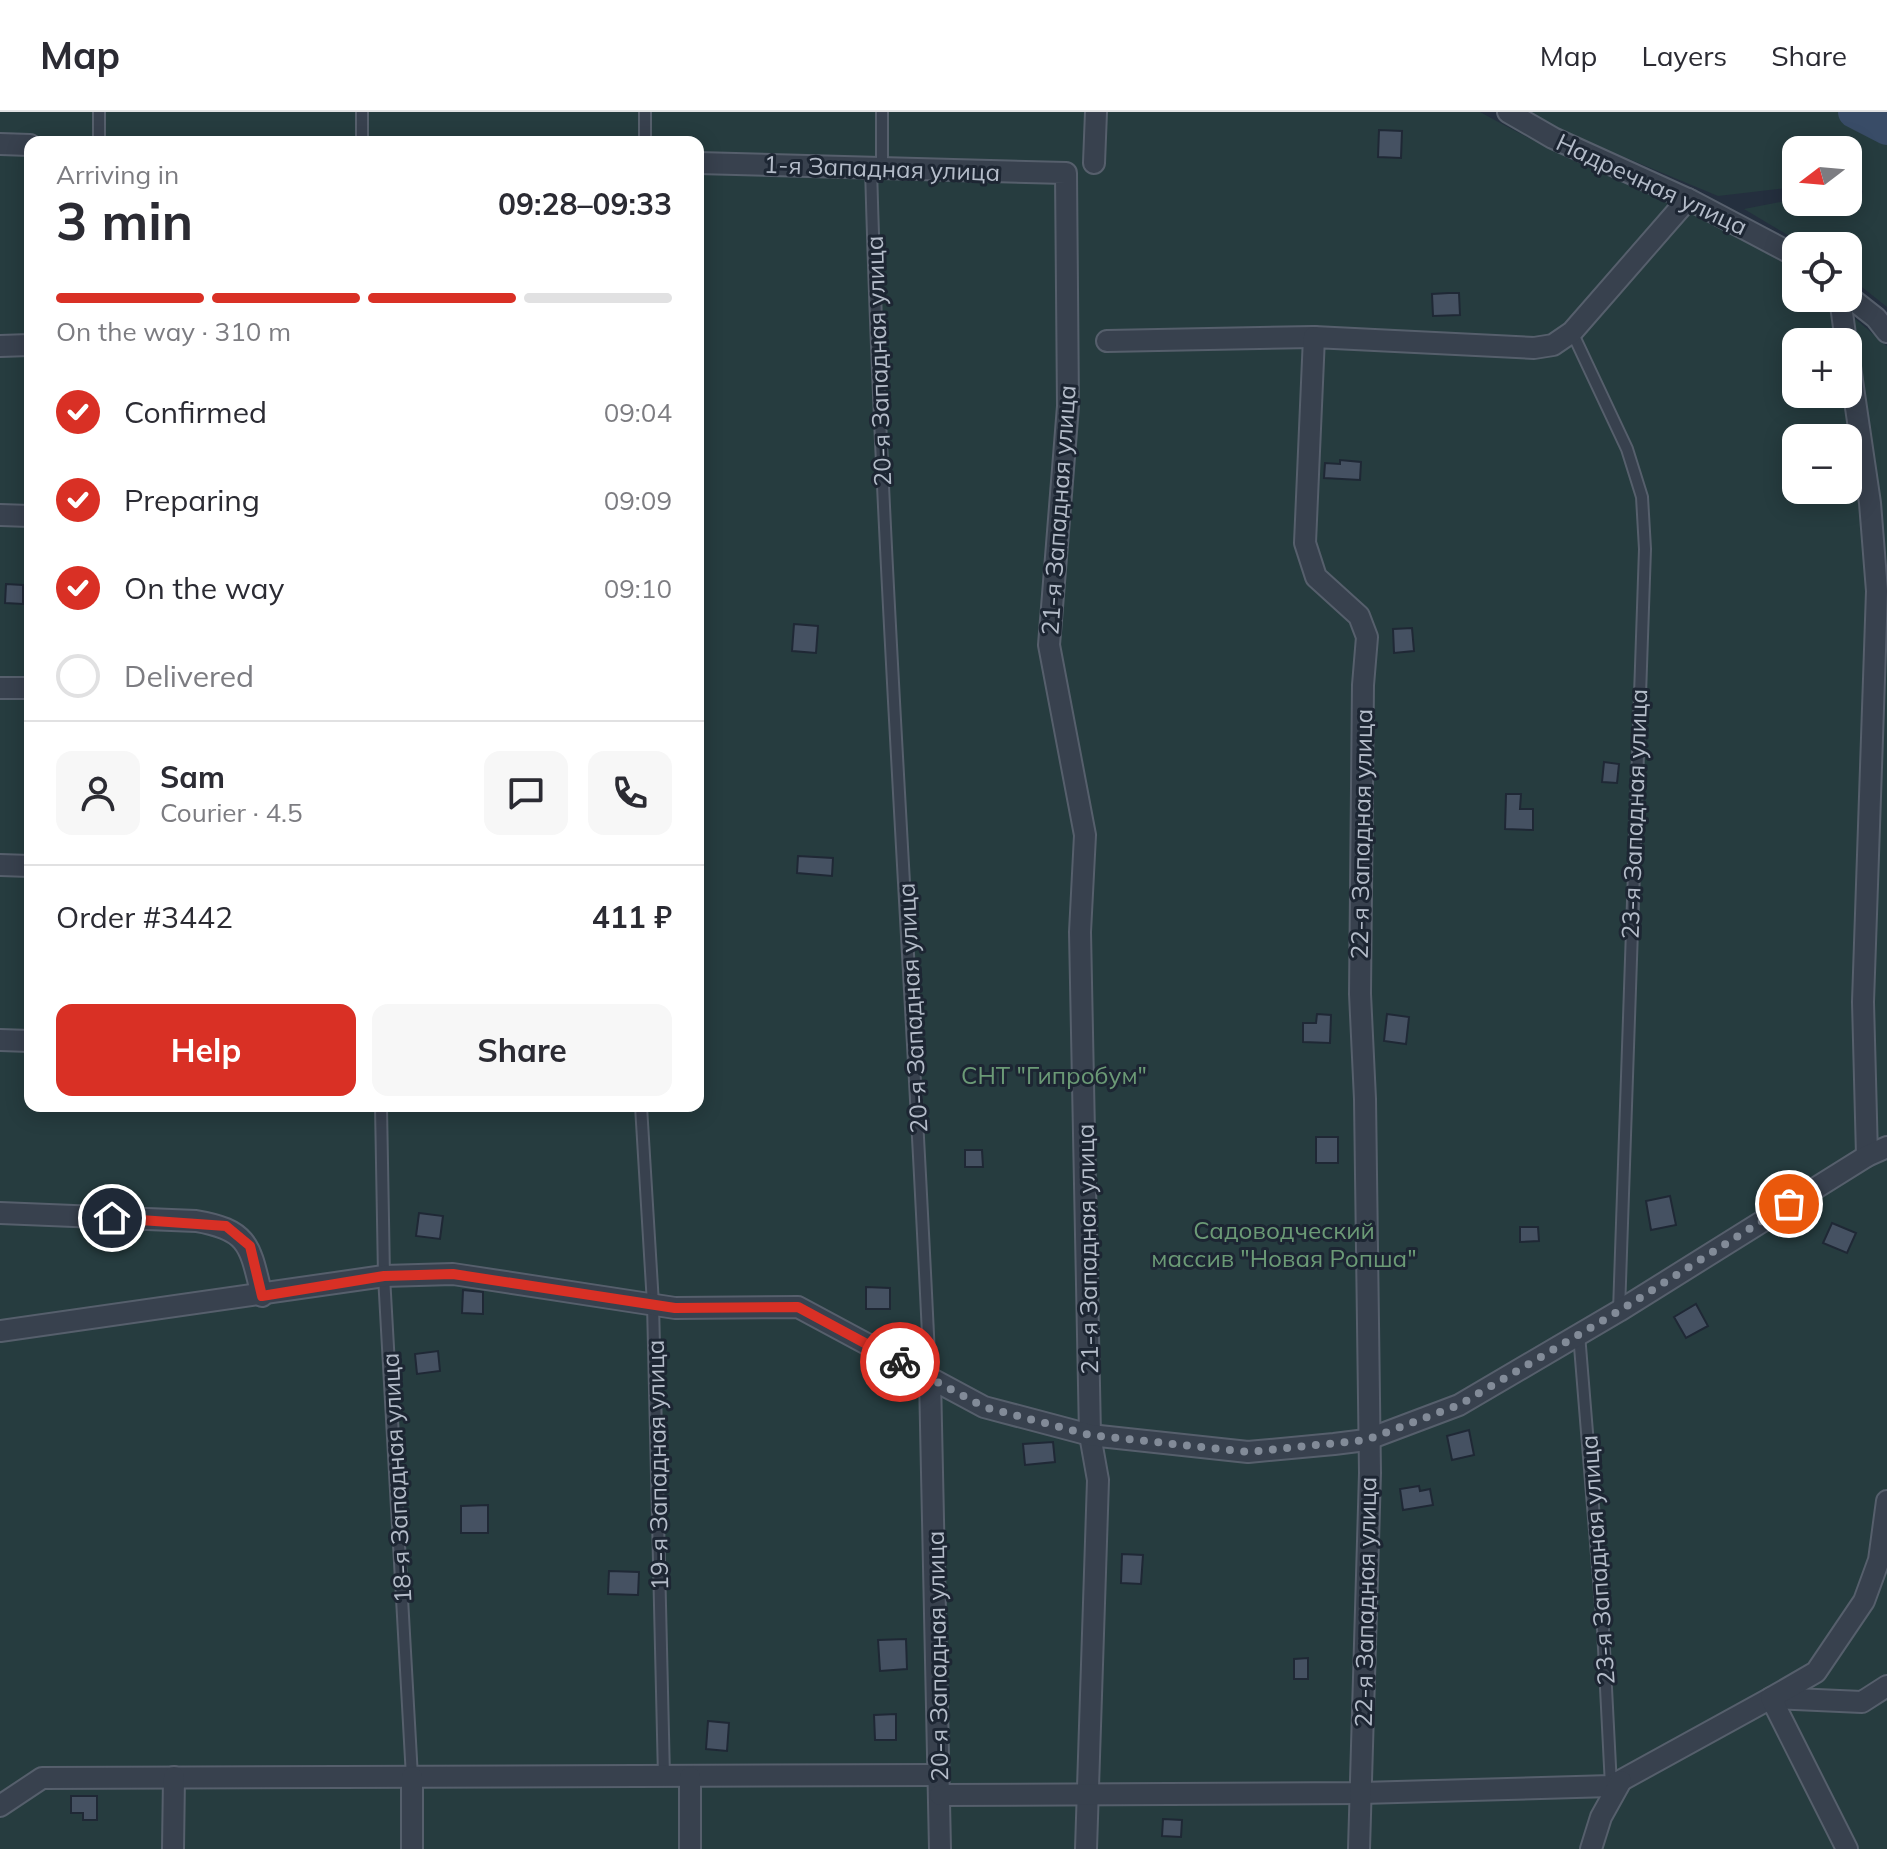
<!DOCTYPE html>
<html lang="en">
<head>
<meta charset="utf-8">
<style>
  body { margin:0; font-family:Mulish,sans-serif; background:#f7f7f7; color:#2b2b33; height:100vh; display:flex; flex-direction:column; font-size:30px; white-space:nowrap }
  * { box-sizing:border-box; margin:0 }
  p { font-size:26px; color:#7c7c81 }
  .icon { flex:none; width:44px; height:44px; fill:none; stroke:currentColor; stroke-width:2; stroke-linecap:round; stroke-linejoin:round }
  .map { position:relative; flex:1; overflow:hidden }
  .details { position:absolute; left:24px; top:24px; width:680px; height:976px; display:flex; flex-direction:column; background:#fff; border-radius:16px; box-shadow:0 4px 20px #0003 }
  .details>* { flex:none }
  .needle { width:52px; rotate:254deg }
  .fabs { position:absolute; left:1782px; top:24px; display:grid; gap:16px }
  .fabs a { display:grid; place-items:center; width:80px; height:80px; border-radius:16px; background:#fff; box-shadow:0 4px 20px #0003; font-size:40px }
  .pin { position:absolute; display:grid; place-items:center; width:68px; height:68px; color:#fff; margin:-34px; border:4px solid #fff; border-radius:50%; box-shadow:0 2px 8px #0007 }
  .courier { position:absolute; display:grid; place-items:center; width:80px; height:80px; margin:-40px; border:6px solid #d93025; border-radius:50%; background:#fff; color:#222; box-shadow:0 2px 10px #0007 }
  .head em { font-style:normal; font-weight:700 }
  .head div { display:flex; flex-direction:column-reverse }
  .head { display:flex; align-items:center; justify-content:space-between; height:136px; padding:0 32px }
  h1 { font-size:52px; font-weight:700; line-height:60px }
  .bar { display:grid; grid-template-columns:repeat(4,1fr); gap:12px 8px; align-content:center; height:96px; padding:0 32px }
  .bar i { height:10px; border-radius:6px; background:#e1e1e2 }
  .bar .current { background:#d93025 }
  .bar p { grid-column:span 4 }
  .line { display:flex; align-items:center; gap:20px; padding:0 32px; border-top:2px solid #e1e1e2 }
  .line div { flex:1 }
  .round { display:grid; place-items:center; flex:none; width:84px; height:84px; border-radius:16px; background:#f7f7f7 }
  ol { padding:0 32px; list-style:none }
  li { display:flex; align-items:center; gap:24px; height:88px }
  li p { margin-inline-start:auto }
  li .icon { padding:8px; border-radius:50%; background:#d93025; color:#fff; stroke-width:4 }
  li:last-child { color:#7c7c81 }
  li i { width:44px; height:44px; border:4px solid #e1e1e2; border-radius:50% }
  .action { display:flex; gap:16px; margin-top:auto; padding:16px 32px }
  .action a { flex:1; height:92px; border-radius:16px; background:#d93025; color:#fff; font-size:32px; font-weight:700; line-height:92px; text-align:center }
  .action a+a { background:#f7f7f7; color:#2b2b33 }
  header { display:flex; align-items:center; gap:48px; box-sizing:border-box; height:112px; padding:0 40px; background:#fff; border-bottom:2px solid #e1e1e2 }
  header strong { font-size:38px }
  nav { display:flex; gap:44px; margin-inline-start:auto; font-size:28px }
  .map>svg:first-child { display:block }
</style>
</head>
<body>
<header>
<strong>Map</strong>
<nav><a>Map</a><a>Layers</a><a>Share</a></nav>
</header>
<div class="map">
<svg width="1887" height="1737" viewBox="0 0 1887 1737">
  <rect width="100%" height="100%" fill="#242f3e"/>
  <g fill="#263c3f" fill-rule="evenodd">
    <path d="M0,0H1480C1534,30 1588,56 1644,80C1696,103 1751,125 1796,159V186H1831L1887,234V1737H0ZM30,30H698V994H30ZM1796,230H1848V282H1796ZM1796,326H1848V378H1796Z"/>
    <polygon points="1530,0 1887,0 1887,195 1848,164 1848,134 1806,134 1744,97 1796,87 1848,90 1848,85 1861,85 1863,79 1848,74 1848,38 1796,38 1796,75 1718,84 1559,18"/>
  </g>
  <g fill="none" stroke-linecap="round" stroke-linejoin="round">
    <polyline stroke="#394c67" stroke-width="32" points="1854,0 1887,17"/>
  </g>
  <g fill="#455162" stroke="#1f2835" stroke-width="2">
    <polygon points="1379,18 1402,19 1401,46 1378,45"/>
    <polygon points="1449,181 1459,181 1460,203 1433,204 1432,182"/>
    <polygon points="1340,348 1361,350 1360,368 1324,366 1325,351 1340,352"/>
    <polygon points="6,472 23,473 23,492 5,491"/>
    <polygon points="794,512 818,514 816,541 792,539"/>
    <polygon points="1412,516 1414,539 1394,541 1393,517"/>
    <polygon points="1604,650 1619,652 1617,671 1602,670"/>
    <polygon points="1506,682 1521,682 1520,697 1533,697 1533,718 1505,717"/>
    <polygon points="798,744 833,746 832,764 797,761"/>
    <polygon points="1317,902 1331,903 1330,931 1303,930 1303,911 1316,911"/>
    <polygon points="1387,902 1409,905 1406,932 1384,929"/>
    <rect x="1316" y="1025" width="22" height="26"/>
    <polygon points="965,1038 982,1038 983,1055 965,1055"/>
    <polygon points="1670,1084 1676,1113 1651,1118 1646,1089"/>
    <polygon points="419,1101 443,1104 440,1127 416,1124"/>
    <polygon points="1832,1111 1856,1121 1847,1141 1823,1131"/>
    <polygon points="1520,1115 1538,1115 1539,1129 1520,1130"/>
    <polygon points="866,1175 890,1176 890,1197 866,1197"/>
    <polygon points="463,1178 483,1180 483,1202 462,1201"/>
    <polygon points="1696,1192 1708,1214 1686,1226 1674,1205"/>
    <polygon points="438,1239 440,1259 417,1262 415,1242"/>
    <polygon points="1469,1318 1474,1343 1452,1348 1447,1324"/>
    <polygon points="1053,1330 1055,1350 1025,1353 1023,1332"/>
    <polygon points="1419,1374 1420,1379 1430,1377 1433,1393 1403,1398 1400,1377"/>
    <polygon points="488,1393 488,1421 461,1421 461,1394"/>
    <polygon points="1122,1442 1143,1443 1141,1472 1121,1471"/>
    <polygon points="609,1459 639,1460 638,1483 608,1482"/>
    <polygon points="906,1527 907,1557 880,1559 878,1528"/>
    <polygon points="1308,1546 1308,1567 1294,1567 1294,1547"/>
    <polygon points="896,1602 896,1628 875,1628 874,1603"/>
    <polygon points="708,1609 729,1611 727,1639 706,1637"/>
    <polygon points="71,1684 97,1684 97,1708 83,1708 83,1701 71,1701"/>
    <polygon points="1163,1707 1182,1708 1181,1725 1162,1724"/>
  </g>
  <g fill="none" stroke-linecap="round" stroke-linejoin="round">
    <g stroke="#565f6c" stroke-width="14">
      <g id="lane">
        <polyline points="99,0 99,30"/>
        <polyline points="362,30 362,0"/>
        <polyline points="645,30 645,0"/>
        <path d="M871,56C882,460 912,862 930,1266"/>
        <polyline points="882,56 882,0"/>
        <polyline points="1572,220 1627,337 1642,385 1645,437 1619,1199"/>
        <polyline points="381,994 384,1164 412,1665"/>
        <polyline points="641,994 653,1192 664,1665"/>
        <polyline points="1579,1222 1603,1517 1611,1674"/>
      </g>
    </g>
    <g stroke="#565f6c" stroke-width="24">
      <g id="street">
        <polyline points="1508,0 1553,26 1692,89 1796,144"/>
        <polyline points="0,32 30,33"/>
        <polyline points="698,51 1066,61 1068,294 1049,533 1085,723 1080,820 1090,1323 1098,1368 1086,1737"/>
        <polyline points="1094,51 1096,0"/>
        <polyline points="1848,184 1876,206 1887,220"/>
        <polyline points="1840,186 1846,230"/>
        <polyline points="1107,229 1314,225"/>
        <polyline points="0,234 30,233"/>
        <polyline points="1848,241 1870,391 1877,479 1863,890 1867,1044"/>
        <polyline points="0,403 30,404"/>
        <polyline points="0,576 30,576"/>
        <polyline points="0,753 30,754"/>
        <polyline points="0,928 30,929"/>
        <path d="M0,1101L196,1109C250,1118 250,1135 262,1184"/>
        <polyline points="0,1219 384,1164 453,1162 675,1196 798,1195 984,1295 1090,1323 1248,1340 1334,1332 1366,1328 1459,1293 1619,1199 1867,1044 1887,1035"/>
        <polyline points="930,1266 940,1737"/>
        <polyline points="940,1683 1361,1681 1611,1674 1771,1586 1862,1590 1887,1574"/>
        <polyline points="0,1694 42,1666 939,1663"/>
        <polyline points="173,1737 174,1665"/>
        <polyline points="412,1737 412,1665"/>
        <polyline points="690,1737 690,1665"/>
        <polyline points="1359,1737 1370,1361 1365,987 1360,882 1363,573 1367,525 1359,504 1316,465 1305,431 1314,225 1534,236 1553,233 1572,220 1688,87"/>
        <polyline points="1591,1737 1601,1705 1621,1669"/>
        <polyline points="1847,1737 1771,1586 1816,1560 1864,1489 1879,1448 1887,1389"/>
      </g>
    </g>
    <use href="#lane" stroke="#38414e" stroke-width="10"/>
    <use href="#street" stroke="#38414e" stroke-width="20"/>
  </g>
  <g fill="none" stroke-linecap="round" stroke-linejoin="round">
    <polyline stroke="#828b98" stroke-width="8" stroke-dasharray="0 14.4" points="900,1250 984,1295 1090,1323 1248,1340 1366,1328 1459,1293 1619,1199 1789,1092"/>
    <polyline stroke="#d93025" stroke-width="10" points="112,1106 226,1114 250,1134 262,1184 384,1164 453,1162 675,1196 798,1195 900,1250"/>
  </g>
  <g text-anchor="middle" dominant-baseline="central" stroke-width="6" stroke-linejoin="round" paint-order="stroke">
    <g font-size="24" fill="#b4bcc9" stroke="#1d2633">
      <text transform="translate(882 56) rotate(2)">1-я Западная улица</text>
      <text transform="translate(1652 72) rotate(25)">Надречная улица</text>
      <text transform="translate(878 249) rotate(-92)">20-я Западная улица</text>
      <text transform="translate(1058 398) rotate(-86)">21-я Западная улица</text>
      <text transform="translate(1634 702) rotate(-88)">23-я Западная улица</text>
      <text transform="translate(1361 722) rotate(-89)">22-я Западная улица</text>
      <text transform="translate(912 896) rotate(-93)">20-я Западная улица</text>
      <text transform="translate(1087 1137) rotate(-91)">21-я Западная улица</text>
      <text transform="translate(657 1353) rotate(-91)">19-я Западная улица</text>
      <text transform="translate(396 1366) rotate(-93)">18-я Западная улица</text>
      <text transform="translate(1597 1448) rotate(-94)">23-я Западная улица</text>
      <text transform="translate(1365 1490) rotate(-89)">22-я Западная улица</text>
      <text transform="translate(937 1544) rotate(-91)">20-я Западная улица</text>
    </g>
    <g font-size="24" fill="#6b9a76" stroke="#1d2633">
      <text x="1054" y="963">СНТ "Гипробум"</text>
      <text x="1284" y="1118">Садоводческий<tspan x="1284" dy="28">массив "Новая Ропша"</tspan></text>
    </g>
  </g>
</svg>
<div class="fabs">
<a><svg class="needle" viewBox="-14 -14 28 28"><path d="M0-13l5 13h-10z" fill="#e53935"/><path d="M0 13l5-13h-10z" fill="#7c7c81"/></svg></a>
<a><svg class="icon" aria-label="locate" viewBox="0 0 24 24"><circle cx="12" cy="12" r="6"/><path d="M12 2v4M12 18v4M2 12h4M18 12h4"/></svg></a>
<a>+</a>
<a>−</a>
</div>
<div class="pin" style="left:1789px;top:1092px;background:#ea580c"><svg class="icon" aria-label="bag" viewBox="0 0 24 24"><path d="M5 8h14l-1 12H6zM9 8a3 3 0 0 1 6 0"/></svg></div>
<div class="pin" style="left:112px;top:1106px;background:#1f2937"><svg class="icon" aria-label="home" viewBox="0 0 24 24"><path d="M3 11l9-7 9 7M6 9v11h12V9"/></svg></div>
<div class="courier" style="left:900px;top:1250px"><svg class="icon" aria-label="bike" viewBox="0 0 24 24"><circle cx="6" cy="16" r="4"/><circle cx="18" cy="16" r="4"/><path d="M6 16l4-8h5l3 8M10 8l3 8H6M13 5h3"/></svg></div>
<section class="details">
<div class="head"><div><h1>3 min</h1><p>Arriving in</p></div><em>09:28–09:33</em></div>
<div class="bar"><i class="current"></i><i class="current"></i><i class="current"></i><i></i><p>On the way · 310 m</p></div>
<ol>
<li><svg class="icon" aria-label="check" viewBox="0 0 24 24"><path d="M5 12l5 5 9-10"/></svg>Confirmed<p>09:04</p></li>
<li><svg class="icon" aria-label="check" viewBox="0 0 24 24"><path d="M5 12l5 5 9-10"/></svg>Preparing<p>09:09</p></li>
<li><svg class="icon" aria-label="check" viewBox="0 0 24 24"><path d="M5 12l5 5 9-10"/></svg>On the way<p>09:10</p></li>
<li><i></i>Delivered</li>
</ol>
<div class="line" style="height:144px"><a class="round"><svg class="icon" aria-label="person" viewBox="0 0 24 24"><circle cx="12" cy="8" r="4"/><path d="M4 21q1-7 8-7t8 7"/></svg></a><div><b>Sam</b><p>Courier · 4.5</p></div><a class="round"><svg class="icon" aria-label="chat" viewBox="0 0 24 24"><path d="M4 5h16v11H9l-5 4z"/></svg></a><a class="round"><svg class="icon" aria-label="phone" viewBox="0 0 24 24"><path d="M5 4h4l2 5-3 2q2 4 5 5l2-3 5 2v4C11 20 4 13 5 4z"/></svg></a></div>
<div class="line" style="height:104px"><div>Order #3442</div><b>411 ₽</b></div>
<div class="action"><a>Help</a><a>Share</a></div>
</section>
</div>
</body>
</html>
